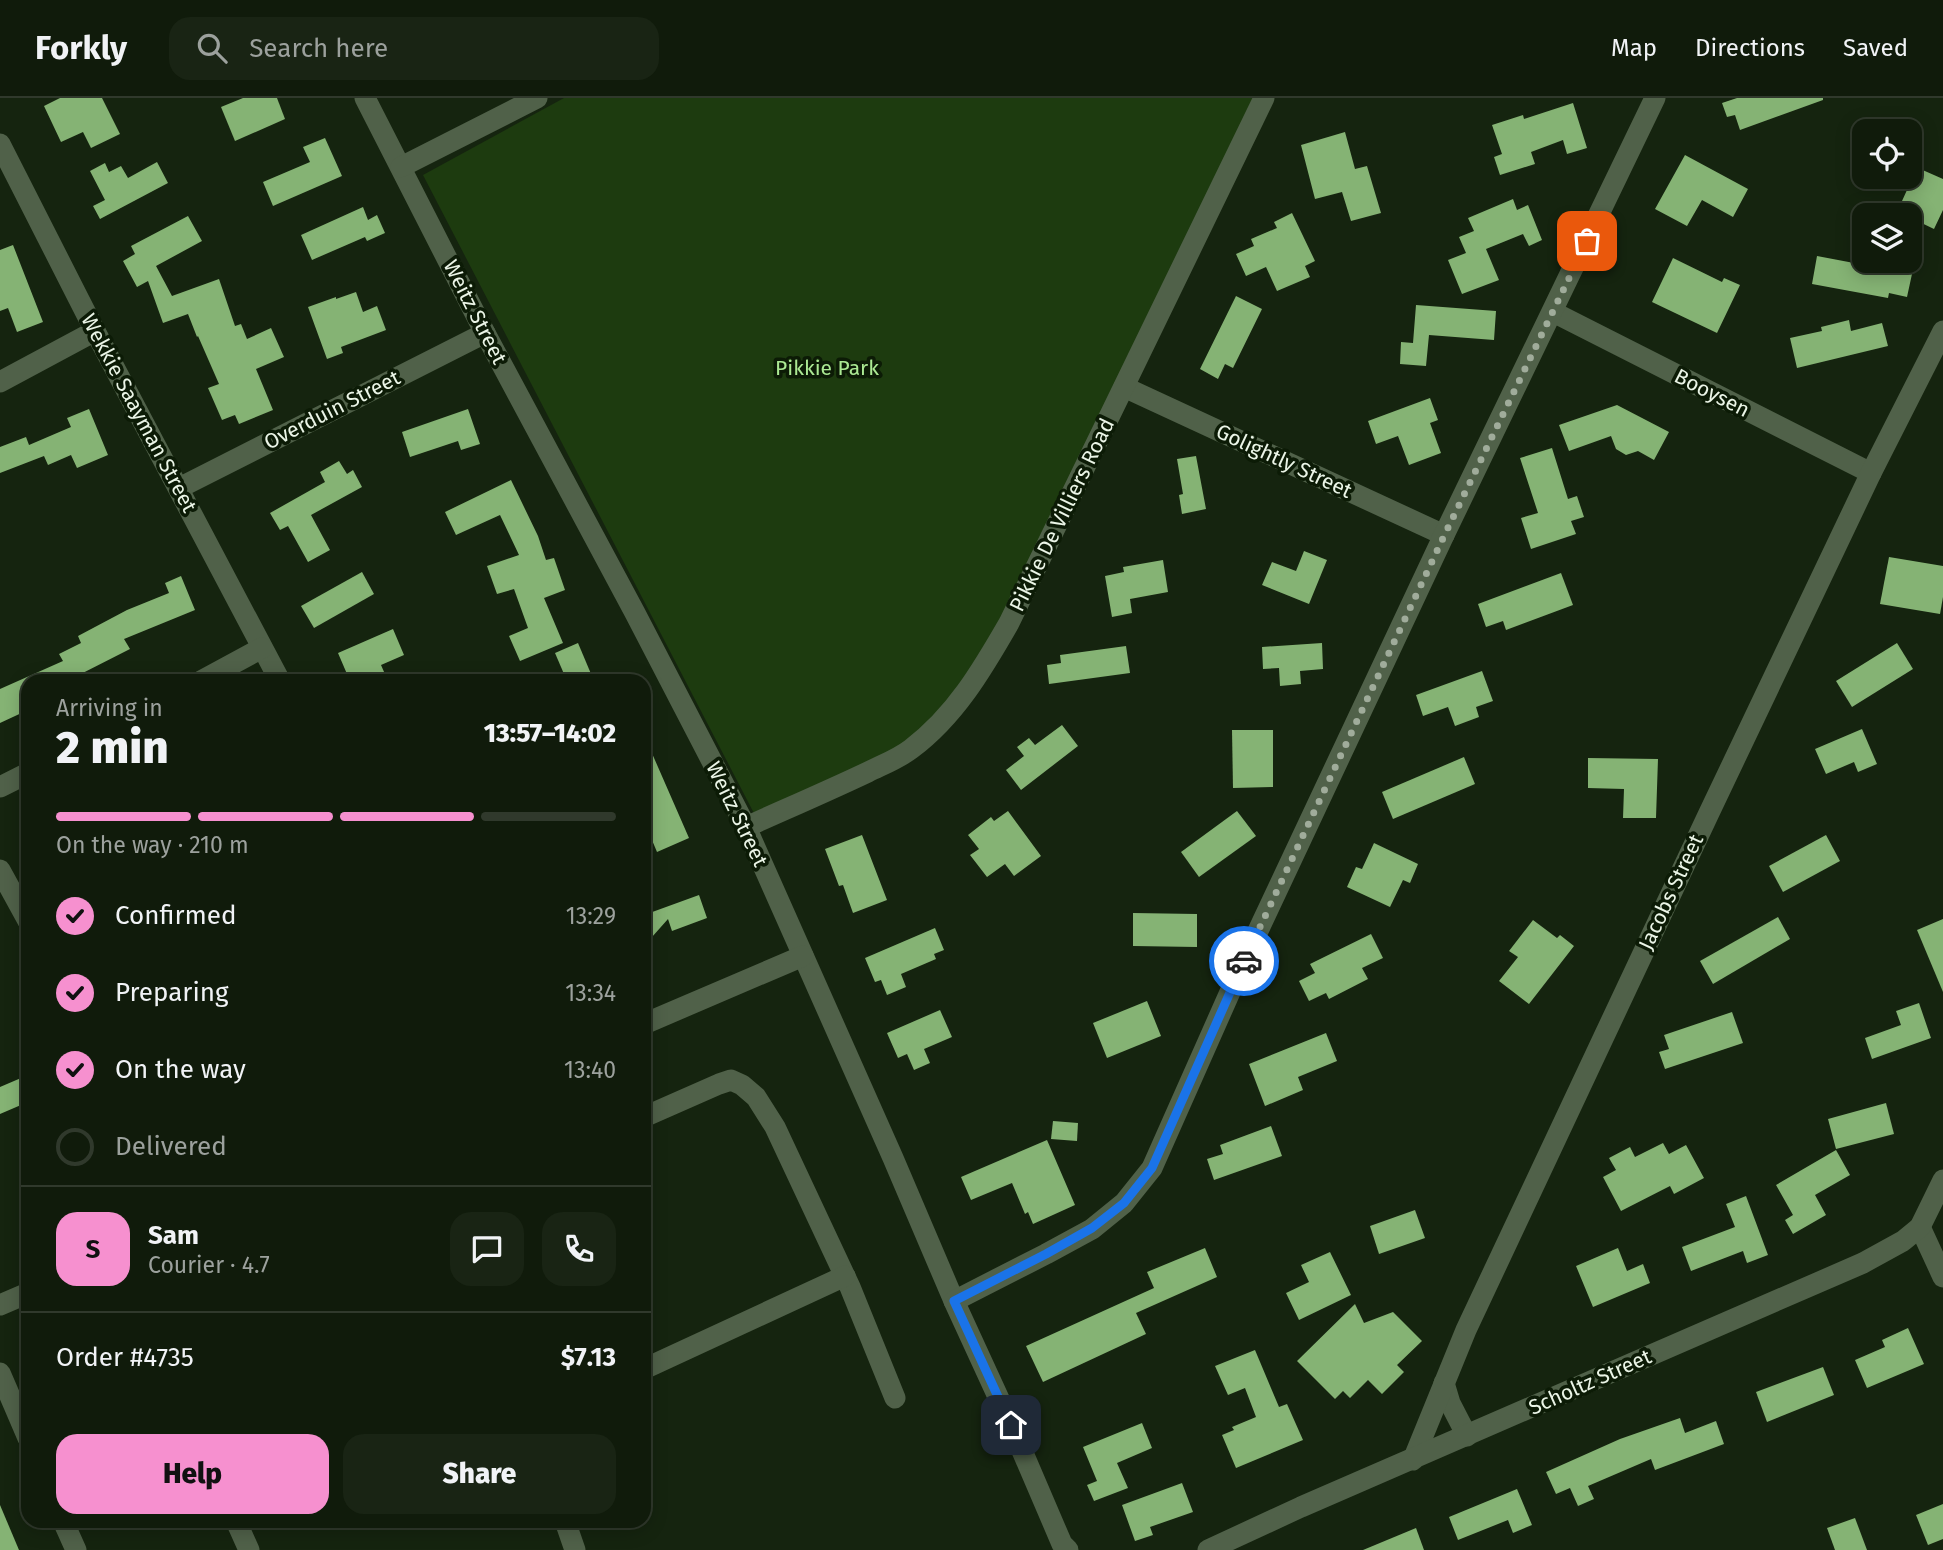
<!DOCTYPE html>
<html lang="en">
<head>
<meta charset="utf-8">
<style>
  body { margin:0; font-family:"Fira Sans",sans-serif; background:#192414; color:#f1f3f6; height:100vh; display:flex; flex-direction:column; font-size:26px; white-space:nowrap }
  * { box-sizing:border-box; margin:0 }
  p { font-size:23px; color:#9ca19d }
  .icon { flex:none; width:38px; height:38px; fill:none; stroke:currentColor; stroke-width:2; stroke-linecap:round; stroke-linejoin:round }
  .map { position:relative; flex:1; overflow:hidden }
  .drawer { position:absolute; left:21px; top:576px; width:630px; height:854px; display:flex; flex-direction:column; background:#101b0b; border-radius:21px; box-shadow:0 4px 18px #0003,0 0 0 2px #30392c }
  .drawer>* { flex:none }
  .tools { position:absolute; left:1852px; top:21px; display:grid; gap:14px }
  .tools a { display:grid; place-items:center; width:70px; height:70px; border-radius:14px; background:#101b0b; box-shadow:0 4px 18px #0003,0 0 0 2px #30392c; font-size:35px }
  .pin { position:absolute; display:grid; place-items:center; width:60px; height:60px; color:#fff; margin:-30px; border-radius:14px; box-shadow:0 4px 10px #0006 }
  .courier { position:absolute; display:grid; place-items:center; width:70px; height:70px; margin:-35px; border:5px solid #1a73e8; border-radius:50%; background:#fff; color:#222; box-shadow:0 2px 9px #0007 }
  .overview em { font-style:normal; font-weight:800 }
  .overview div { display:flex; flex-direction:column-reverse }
  .overview { display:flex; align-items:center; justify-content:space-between; height:119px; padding:0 35px }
  h1 { font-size:46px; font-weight:800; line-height:52px }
  .bar { display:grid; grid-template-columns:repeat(4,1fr); gap:10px 7px; align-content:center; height:84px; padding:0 35px }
  .bar i { height:9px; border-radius:5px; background:#30392c }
  .bar .current { background:#f690cf }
  .bar p { grid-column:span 4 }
  .line { display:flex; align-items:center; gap:18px; padding:0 35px; border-top:2px solid #30392c }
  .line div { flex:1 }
  .round { display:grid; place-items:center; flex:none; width:74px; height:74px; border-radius:21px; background:#192414 }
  ol { padding:0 35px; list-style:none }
  li { display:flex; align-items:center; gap:21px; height:77px }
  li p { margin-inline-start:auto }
  li .icon { padding:7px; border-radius:50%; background:#f690cf; color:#111; stroke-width:4 }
  li:last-child { color:#9ca19d }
  li i { width:38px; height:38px; border:4px solid #30392c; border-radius:50% }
  .cta { display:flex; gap:14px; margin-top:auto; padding:14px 35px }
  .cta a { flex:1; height:80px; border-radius:21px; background:#f690cf; color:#111; font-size:28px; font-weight:800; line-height:80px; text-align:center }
  .cta a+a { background:#192414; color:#f1f3f6 }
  header { display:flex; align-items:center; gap:42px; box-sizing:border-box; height:98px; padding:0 35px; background:#101b0b; border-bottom:2px solid #30392c }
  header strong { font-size:33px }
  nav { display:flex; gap:38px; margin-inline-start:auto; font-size:24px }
  .search { width:490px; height:63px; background:#192414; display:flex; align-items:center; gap:18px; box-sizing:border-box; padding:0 24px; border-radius:21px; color:#9ca19d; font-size:26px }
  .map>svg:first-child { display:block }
</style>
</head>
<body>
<header>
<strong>Forkly</strong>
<div class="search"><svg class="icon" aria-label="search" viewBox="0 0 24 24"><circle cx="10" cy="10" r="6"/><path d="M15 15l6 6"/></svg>Search here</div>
<nav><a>Map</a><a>Directions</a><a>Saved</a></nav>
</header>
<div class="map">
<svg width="1943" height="1452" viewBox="0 0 1943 1452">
  <rect width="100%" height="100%" fill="#15240f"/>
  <polygon fill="#1d3b0f" points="564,0 1258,0 978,575 913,648 758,723 423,77"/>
  <g fill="#85b374">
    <polygon points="60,0 102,0 120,36 91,50 83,34 61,44 44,8"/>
    <polygon points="243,0 277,0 285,21 235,43 221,9"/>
    <polygon points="1737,0 1823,0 1823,2 1740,32 1735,17 1727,19 1722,5"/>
    <polygon points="1573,5 1587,50 1567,56 1563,42 1531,54 1535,66 1500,77 1494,59 1502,56 1492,27 1523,17 1524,21"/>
    <polygon points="1345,34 1355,71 1367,68 1381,115 1351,123 1342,94 1315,101 1301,47"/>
    <polygon points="325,40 342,78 273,108 263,84 310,64 303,49"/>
    <polygon points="1685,57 1748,91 1733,119 1702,102 1687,128 1655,111"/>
    <polygon points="157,64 168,85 100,121 93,108 105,102 90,73 105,65 109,74 121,68 128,80"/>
    <polygon points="1909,66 1943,81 1943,112 1934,131 1909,119 1909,117 1897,114 1907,92 1878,79 1909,79"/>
    <polygon points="1513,101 1517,112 1528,107 1542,142 1529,148 1523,136 1486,151 1499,182 1462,196 1448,162 1466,155 1459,139 1474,133 1468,120"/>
    <polygon points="363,109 368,122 377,117 385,135 367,143 365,139 312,162 301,137"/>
    <polygon points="1292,115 1315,163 1305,168 1310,179 1277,193 1266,169 1246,178 1236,156 1254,148 1251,141 1277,130 1274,124"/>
    <polygon points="188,118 202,143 156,168 172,198 219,181 235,228 241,226 247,241 271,230 284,259 256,271 273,312 239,326 235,317 222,322 208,290 219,286 198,238 197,239 188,216 163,225 148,183 137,189 123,163 135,156 131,148"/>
    <polygon points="13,147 43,224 17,234 8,210 0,213 0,152"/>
    <polygon points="1817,158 1912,176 1907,199 1889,195 1888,200 1812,186"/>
    <polygon points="1673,160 1722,184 1724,180 1740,187 1717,235 1652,204"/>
    <polygon points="356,194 363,214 377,208 386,232 341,249 343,255 327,261 308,209 336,199 336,201"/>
    <polygon points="1236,198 1262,211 1233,270 1225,266 1218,281 1200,271"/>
    <polygon points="1416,207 1496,213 1494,242 1429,237 1426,268 1400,266 1401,244 1413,245"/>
    <polygon points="1849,222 1851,233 1882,225 1888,248 1797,270 1790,240 1822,233 1821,229"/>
    <polygon points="1430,300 1438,322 1430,325 1441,355 1409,367 1398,338 1376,346 1368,323"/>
    <polygon points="1617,307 1669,334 1654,362 1638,353 1626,357 1616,351 1611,338 1569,353 1559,327"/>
    <polygon points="89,311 108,357 77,370 71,357 48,367 44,358 0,375 0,349 26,339 29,347 71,329 67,320"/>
    <polygon points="468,311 480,346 461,352 458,343 410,359 402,334"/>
    <polygon points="1552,350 1568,401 1577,398 1584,419 1571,423 1576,436 1531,451 1521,420 1538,415 1520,360"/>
    <polygon points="1196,358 1206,411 1182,416 1179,397 1183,396 1177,361"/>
    <polygon points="339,363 347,376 353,372 362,389 311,417 330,452 308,464 288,428 280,432 270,415 325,384 320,374"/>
    <polygon points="511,382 538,438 546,462 554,460 565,492 544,500 563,545 520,563 509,538 528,530 514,491 497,496 487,468 519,457 500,417 456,437 445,414"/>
    <polygon points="1304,453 1327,462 1309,506 1262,487 1272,464 1296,473"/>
    <polygon points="1889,459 1943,468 1943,499 1940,516 1880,506"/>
    <polygon points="1163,462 1168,494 1130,501 1132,515 1112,519 1105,478 1124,474 1123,469"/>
    <polygon points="362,474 374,496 314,530 301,508"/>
    <polygon points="1561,475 1573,507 1506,532 1503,523 1486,529 1478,506"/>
    <polygon points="181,478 195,512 124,541 130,551 67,583 28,583 28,612 0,625 0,591 63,563 59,556 81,545 78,538 127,512 169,495 165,485"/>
    <polygon points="393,531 404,557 381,567 388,583 350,583 338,555"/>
    <polygon points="578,545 594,583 567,583 555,555"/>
    <polygon points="1322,545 1323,571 1300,573 1301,586 1280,588 1279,570 1263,571 1262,549"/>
    <polygon points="1897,545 1913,571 1852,609 1836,583"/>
    <polygon points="1126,548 1130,575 1049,586 1047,567 1061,565 1060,557"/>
    <polygon points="1482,573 1493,603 1476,609 1479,619 1455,628 1448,609 1423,618 1416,597"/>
    <polygon points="1062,627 1078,648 1021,692 1006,672 1024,658 1017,649 1029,640 1035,647"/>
    <polygon points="1862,631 1877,666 1858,674 1854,664 1826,676 1815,651"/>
    <polygon points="1232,632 1273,632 1273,689 1233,690"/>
    <polygon points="644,637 689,740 657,754 649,735 644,738"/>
    <polygon points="1464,659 1475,686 1393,721 1382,694"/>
    <polygon points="1588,660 1658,661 1656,720 1623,720 1624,691 1588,690"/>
    <polygon points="1008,713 1041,758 1014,778 1005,766 987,779 970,757 979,751 968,737 991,719 994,723"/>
    <polygon points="1237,713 1256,738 1199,779 1181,754"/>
    <polygon points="862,737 887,802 853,815 843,787 839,788 825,751"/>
    <polygon points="1826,737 1840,763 1783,794 1769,768"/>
    <polygon points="1374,745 1418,766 1410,785 1403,782 1390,809 1347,789 1356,769 1362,771"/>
    <polygon points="699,797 707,820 672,833 668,821 644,848 644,817"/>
    <polygon points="1133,815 1197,816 1197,849 1133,848"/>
    <polygon points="1778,819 1790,841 1713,886 1700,863"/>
    <polygon points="1943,821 1943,894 1917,832"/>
    <polygon points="1533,822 1557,840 1560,837 1574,848 1529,906 1499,883 1518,859 1509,853"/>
    <polygon points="935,830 944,852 934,856 936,861 901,876 906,889 887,897 881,882 875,884 865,860"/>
    <polygon points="1371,836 1383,860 1362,870 1368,881 1329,901 1326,895 1309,903 1299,883 1315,875 1310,866"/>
    <polygon points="1147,903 1161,938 1107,960 1093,925"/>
    <polygon points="1919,905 1931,940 1872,961 1865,940 1901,927 1896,913"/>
    <polygon points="940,912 952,939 924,951 930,965 914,972 907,956 898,960 887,935"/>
    <polygon points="1732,914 1743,945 1665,971 1659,954 1669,951 1664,937"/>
    <polygon points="1326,935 1337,963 1298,979 1303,992 1265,1008 1249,966"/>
    <polygon points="28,977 28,1004 0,1016 0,989"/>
    <polygon points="1886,1005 1894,1036 1836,1051 1828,1021"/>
    <polygon points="1053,1023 1078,1025 1077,1043 1051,1041"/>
    <polygon points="1271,1028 1282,1058 1214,1082 1207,1061 1223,1056 1220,1047"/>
    <polygon points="1047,1042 1075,1107 1033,1126 1028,1114 1025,1116 1012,1085 971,1102 961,1079"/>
    <polygon points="1663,1045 1669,1056 1686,1047 1704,1080 1674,1096 1670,1088 1621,1113 1603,1079 1616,1072 1609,1060 1630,1049 1635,1059"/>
    <polygon points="1836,1052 1850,1077 1815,1097 1826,1117 1793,1136 1785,1122 1793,1117 1776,1087"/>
    <polygon points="1746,1098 1768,1157 1747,1165 1743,1153 1691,1173 1682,1149 1735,1129 1726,1106"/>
    <polygon points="1415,1112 1425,1140 1379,1156 1370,1128"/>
    <polygon points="1205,1150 1217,1179 1136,1215 1146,1236 1043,1284 1026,1248 1154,1190 1147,1174"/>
    <polygon points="1618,1150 1627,1173 1643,1166 1650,1185 1593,1209 1576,1168"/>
    <polygon points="1330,1154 1351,1197 1299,1222 1286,1195 1309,1184 1301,1167"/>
    <polygon points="1355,1206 1364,1225 1393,1214 1422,1243 1397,1267 1404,1274 1382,1296 1368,1282 1350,1300 1343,1293 1335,1301 1297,1263"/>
    <polygon points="1908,1230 1924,1266 1867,1290 1855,1262 1885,1249 1882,1242"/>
    <polygon points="1255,1252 1279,1309 1287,1306 1303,1342 1236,1370 1222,1337 1234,1332 1232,1329 1256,1319 1245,1290 1228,1297 1215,1268"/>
    <polygon points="1823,1269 1834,1297 1767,1324 1756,1294"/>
    <polygon points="1680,1320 1685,1335 1716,1323 1724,1346 1655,1372 1651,1361 1588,1388 1594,1401 1578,1408 1570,1390 1556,1396 1546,1374 1620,1341"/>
    <polygon points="1142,1325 1152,1350 1117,1365 1128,1390 1094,1403 1087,1387 1097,1383 1083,1349"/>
    <polygon points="1182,1385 1193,1414 1150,1429 1153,1437 1135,1443 1122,1407"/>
    <polygon points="1517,1391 1532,1427 1513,1435 1508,1422 1458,1442 1449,1419"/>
    <polygon points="1943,1406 1943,1441 1928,1447 1916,1417"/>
    <polygon points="0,1407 19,1452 0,1452"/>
    <polygon points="1855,1420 1867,1452 1835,1452 1827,1430"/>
    <polygon points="1416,1430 1424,1452 1363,1452"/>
  </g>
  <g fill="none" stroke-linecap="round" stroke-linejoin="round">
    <g stroke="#506149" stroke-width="21">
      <polyline points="365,0 485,235 635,515 746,729 893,1060 954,1203 1011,1327 1062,1446 1068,1452"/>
      <polyline points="0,46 95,233 280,583"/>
      <polyline points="401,69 537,0"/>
      <polyline points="1553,214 1871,375"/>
      <polyline points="0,284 95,233"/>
      <polyline points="1124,289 1444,437"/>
      <polyline points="179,390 485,235"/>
      <polyline points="201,583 262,550"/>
      <polyline points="0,689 28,675"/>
      <path d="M746,729C786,711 828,693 868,674C882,667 898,661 911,651C955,618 982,572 1009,525L1264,0"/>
      <polyline points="0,772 28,823"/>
      <polyline points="644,926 803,858"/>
      <polyline points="644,1019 719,986 731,982 742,987 756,999 775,1029 850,1189 895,1300"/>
      <polyline points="1920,1129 1943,1179"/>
      <polyline points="954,1203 1046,1156 1092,1131 1124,1105 1152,1070 1242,867 1444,437 1655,0"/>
      <polyline points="0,1207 28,1195"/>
      <polyline points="644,1271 845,1178"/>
      <polyline points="0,1275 28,1340"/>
      <polyline points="1444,1285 1450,1305 1467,1338"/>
      <polyline points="1413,1362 1466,1232 1709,715 1871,375 1943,233"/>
      <polyline points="63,1423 76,1452"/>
      <polyline points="236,1423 249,1452"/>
      <polyline points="565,1423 575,1452"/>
      <polyline points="1208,1452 1301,1409 1863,1165 1903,1143 1920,1129 1943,1082"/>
    </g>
  </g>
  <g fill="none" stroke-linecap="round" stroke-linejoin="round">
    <polyline stroke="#a0ac9b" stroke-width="7" stroke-dasharray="0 12.6" points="1244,863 1444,438 1587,143"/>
    <polyline stroke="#1a73e8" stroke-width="9" points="1011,1327 954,1203 1046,1156 1092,1130 1124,1105 1152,1070 1244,863"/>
  </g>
  <g text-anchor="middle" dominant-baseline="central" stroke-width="7" stroke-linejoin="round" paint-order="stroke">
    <g font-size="21" fill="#ebf5e7" stroke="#0c1b06">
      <text transform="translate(475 214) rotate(63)">Weitz Street</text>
      <text transform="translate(1712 295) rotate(27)">Booysen</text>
      <text transform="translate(332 312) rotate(-27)">Overduin Street</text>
      <text transform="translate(139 315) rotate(62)">Wekkie Saayman Street</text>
      <text transform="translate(1284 363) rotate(25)">Golightly Street</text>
      <text transform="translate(1062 417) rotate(-64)">Pikkie De Villiers Road</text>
      <text transform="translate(737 716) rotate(64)">Weitz Street</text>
      <text transform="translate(1671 794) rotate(-65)">Jacobs Street</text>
      <text transform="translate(1590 1284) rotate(-24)">Scholtz Street</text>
    </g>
    <g font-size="21" fill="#abe993" stroke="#0c1b06">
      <text x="827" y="270">Pikkie Park</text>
    </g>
  </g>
</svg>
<div class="tools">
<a><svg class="icon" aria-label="locate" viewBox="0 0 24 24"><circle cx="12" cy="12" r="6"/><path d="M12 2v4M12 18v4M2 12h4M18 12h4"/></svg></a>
<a><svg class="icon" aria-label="layers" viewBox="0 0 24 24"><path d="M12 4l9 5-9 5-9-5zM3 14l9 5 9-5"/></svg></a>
</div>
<div class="pin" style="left:1587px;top:143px;background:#ea580c"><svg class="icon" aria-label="bag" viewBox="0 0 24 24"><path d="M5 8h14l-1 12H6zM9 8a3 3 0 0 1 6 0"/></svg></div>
<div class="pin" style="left:1011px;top:1327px;background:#1f2937"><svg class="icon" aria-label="home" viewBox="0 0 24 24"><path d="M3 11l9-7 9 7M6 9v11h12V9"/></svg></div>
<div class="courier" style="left:1244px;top:863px"><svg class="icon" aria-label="car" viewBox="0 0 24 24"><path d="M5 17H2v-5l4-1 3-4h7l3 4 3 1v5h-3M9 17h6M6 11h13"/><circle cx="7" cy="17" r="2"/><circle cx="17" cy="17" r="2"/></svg></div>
<section class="drawer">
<div class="overview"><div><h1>2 min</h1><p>Arriving in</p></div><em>13:57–14:02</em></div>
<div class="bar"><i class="current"></i><i class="current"></i><i class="current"></i><i></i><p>On the way · 210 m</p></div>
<ol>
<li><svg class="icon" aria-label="check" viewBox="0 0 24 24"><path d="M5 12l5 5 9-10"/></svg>Confirmed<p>13:29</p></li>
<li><svg class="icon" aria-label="check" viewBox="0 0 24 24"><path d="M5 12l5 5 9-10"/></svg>Preparing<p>13:34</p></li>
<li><svg class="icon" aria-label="check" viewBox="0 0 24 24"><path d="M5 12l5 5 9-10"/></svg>On the way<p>13:40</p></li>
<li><i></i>Delivered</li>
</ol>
<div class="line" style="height:126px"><b class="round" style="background:#f690cf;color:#111">S</b><div><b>Sam</b><p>Courier · 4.7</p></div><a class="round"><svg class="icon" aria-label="chat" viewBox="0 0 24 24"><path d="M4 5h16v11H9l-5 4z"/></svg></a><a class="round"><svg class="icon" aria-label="phone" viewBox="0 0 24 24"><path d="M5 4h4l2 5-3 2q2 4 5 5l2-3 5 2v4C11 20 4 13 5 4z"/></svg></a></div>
<div class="line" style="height:91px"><div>Order #4735</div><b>$7.13</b></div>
<div class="cta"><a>Help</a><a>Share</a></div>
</section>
</div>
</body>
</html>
